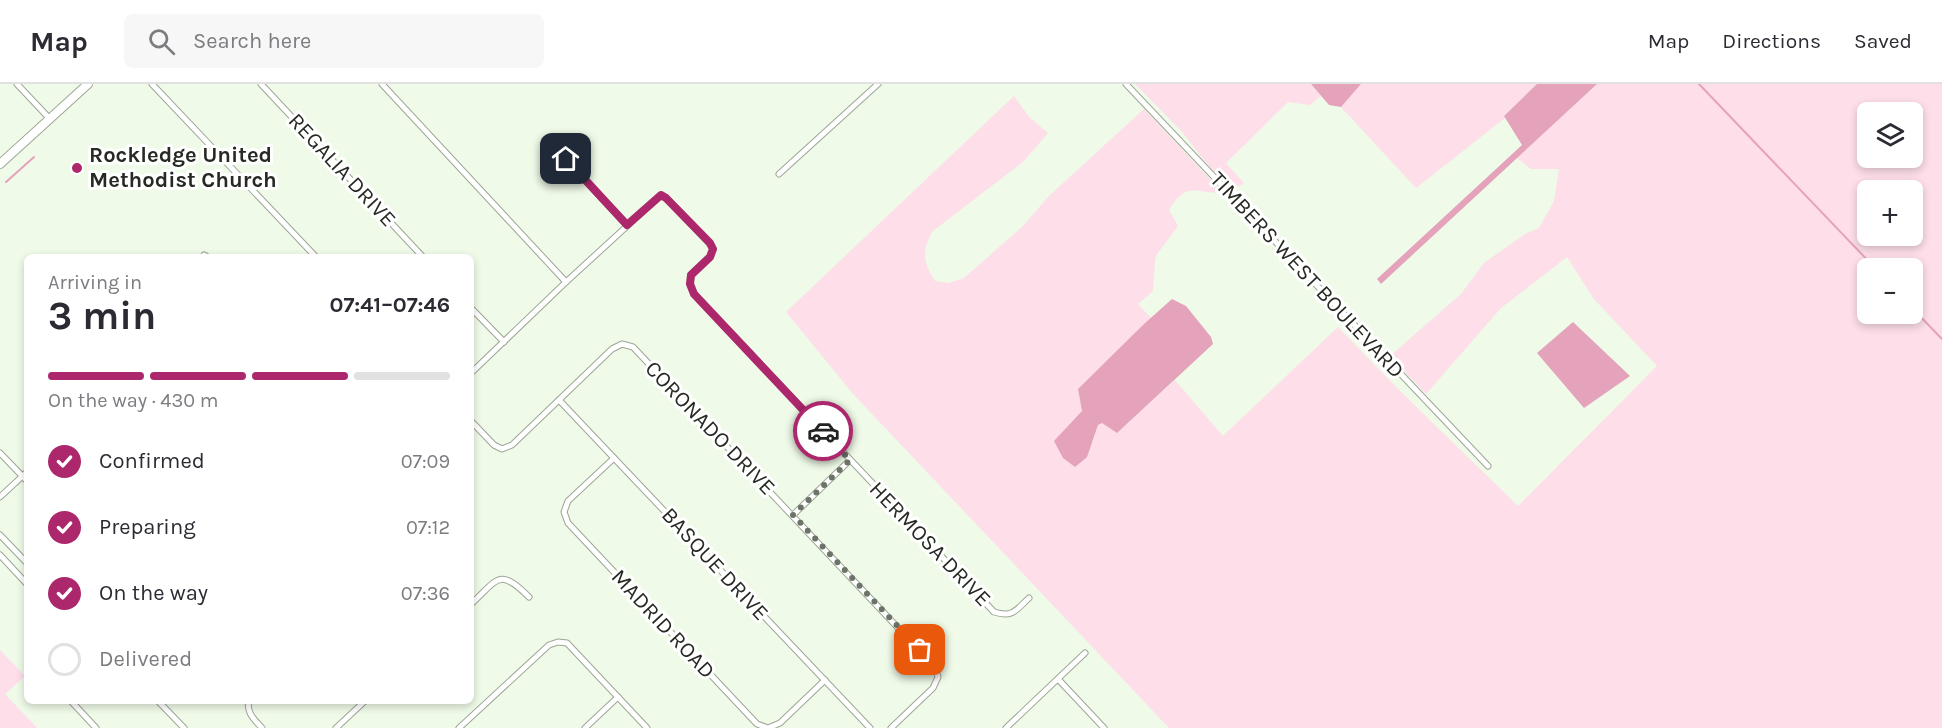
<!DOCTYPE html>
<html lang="en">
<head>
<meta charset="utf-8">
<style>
  body { margin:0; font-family:Karla,sans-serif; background:#f7f7f7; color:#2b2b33; height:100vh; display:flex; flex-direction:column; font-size:22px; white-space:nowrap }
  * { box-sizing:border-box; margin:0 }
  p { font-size:20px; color:#7c7c81 }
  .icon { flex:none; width:33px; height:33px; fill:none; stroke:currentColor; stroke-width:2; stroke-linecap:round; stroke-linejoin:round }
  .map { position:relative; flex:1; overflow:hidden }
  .sheet { position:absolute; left:24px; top:170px; width:450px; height:450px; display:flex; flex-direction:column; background:#fff; border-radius:9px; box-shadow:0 3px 9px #0003 }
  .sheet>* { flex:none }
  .fabs { position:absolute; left:1857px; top:18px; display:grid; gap:12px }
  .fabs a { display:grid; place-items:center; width:66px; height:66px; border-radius:9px; background:#fff; box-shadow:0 3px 9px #0003; font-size:30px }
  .pin { position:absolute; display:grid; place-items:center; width:51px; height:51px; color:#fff; margin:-26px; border-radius:12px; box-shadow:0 3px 9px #0006 }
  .courier { position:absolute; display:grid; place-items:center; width:60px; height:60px; margin:-30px; border:4px solid #ad276c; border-radius:50%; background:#fff; color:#222; box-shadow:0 2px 8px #0007 }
  .overview em { font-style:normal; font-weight:700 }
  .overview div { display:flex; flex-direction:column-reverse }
  .overview { display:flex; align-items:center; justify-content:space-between; height:102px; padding:0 24px }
  h1 { font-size:39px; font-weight:700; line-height:45px }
  .bar { display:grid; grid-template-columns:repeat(4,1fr); gap:9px 6px; align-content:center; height:72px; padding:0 24px }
  .bar i { height:8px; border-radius:4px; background:#e1e1e2 }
  .bar .active { background:#ad276c }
  .bar p { grid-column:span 4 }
  ol { padding:0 24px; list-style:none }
  li { display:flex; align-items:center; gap:18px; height:66px }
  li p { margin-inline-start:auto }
  li .icon { padding:6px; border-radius:50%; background:#ad276c; color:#fff; stroke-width:4 }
  li:last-child { color:#7c7c81 }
  li i { width:33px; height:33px; border:3px solid #e1e1e2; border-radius:50% }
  header { display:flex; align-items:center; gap:36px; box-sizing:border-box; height:84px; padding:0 30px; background:#fff; border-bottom:2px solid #e1e1e2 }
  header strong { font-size:28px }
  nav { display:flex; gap:33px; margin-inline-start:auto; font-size:21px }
  .search { width:420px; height:54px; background:#f7f7f7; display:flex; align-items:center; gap:15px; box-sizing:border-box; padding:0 21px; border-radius:9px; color:#7c7c81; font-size:22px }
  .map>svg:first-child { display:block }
</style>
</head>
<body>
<header>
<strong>Map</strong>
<div class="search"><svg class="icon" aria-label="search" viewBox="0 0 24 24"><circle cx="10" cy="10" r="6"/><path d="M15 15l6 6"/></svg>Search here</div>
<nav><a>Map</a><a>Directions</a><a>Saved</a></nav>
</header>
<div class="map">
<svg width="1942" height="644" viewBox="0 0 1942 644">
  <rect width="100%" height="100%" fill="#effae8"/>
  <g fill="#fddee9" fill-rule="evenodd">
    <polygon points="1135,0 1311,0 1321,12 1310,21 1288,18 1226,79 1244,99 1232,106 1203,75 1183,49"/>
    <polygon points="1361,0 1537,0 1504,32 1505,34 1416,104 1341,23"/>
    <path d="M1597,0H1942V644H1169L854,311L786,228L1014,12L1029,33L1048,49L1023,78L933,147C921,167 923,177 935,197L949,199L964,194L1022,143L1049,112L1144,25L1223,109C1194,109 1187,97 1169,126L1178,142L1157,170L1155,176L1153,207L1138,220L1151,234L1078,305L1082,327L1063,374L1076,383L1093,357L1098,341L1102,339L1117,349L1175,296L1223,352L1338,243L1395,302L1518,422L1657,282L1593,214L1567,173L1501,224L1426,310L1390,272L1461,210L1484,179L1525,150L1539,144L1554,117L1559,85H1531L1517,74ZM1868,28H1912V74H1868ZM1868,106H1912V152H1868ZM1868,184H1912V230H1868Z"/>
    <polygon points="0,566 25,592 5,610 37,644 0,644"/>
  </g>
  <g fill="#e4a2bb">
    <polygon points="1311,0 1361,0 1341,23 1329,21"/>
    <polygon points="1537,0 1597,0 1381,200 1377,195 1522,61 1504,32"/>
    <polygon points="1172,215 1186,222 1211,253 1213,260 1117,349 1102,339 1098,341 1087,373 1075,383 1063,374 1054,357 1082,327 1078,305 1144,240"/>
    <polygon points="1573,238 1630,292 1584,324 1537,269"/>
  </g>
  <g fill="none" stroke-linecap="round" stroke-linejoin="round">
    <g stroke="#e4a2bb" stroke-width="2">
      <polyline points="1699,0 1875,184"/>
      <polyline points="6,98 34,73"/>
      <polyline points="1912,224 1942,255"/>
    </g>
    <g stroke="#9da696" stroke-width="7">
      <g id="minor">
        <polyline points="17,0 50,35"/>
        <polyline points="152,0 315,172"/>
        <polyline points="261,0 422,172"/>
        <polyline points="382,0 566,198"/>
        <polyline points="1126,0 1488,382"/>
        <polyline points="550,59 627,141"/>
        <polyline points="779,90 878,0"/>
        <polyline points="204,171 206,172"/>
        <polyline points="471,224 504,258"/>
        <path d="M471,289L566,198L661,111L666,114L709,159L713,165L710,173L691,191L690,200L694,210L994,528C1013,534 1016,526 1029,514"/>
        <polyline points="559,316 870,644"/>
        <polyline points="471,337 494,361 502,365 512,361 612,265 622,260 633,263 935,583 938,593 933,604 891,644"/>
        <polyline points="0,369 27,397"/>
        <polyline points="614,374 568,417 564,428 568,439 757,640 768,644 780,639 825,596"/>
        <polyline points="0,413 27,388"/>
        <polyline points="793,431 850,376"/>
        <polyline points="0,451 27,479"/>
        <polyline points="0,471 27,500"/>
        <path d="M471,520C498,495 499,483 529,513"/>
        <polyline points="1058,595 1104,644"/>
        <polyline points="70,616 96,644"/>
        <polyline points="157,616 184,644"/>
        <path d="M249,616C246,629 254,635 262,644"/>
        <polyline points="336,644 366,616"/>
        <polyline points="459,644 549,561 558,558 567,559 647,644"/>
        <polyline points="585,644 618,613"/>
        <polyline points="1006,644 1085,569"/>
      </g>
    </g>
    <g stroke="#9da696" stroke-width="10">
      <polyline id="secondary" points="0,80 88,0"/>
    </g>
    <use href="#minor" stroke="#fff" stroke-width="5"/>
    <use href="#secondary" stroke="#fff" stroke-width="8"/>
  </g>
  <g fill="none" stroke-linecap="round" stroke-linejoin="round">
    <polyline stroke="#6c7368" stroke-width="6" stroke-dasharray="0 10.8" points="823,347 850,376 793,431 920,566"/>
    <polyline stroke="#ad276c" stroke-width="8" points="566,75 627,141 661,111 666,114 710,159 713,165 710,173 691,191 690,200 694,210 823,347"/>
  </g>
  <circle fill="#ad276c" stroke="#fff" stroke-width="2" cx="77" cy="84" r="6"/>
  <g text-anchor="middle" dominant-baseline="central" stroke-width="6" stroke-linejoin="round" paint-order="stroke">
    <g font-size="22" font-weight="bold" fill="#262a23" stroke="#fff" text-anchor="start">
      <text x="89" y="71">Rockledge United<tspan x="89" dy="25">Methodist Church</tspan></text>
    </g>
    <g font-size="22" fill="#262a23" stroke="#fff">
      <text transform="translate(342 86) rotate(47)">REGALIA DRIVE</text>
      <text transform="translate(1307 191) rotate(47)">TIMBERS WEST BOULEVARD</text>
      <text transform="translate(710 344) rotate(46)">CORONADO DRIVE</text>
      <text transform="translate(930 460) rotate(46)">HERMOSA DRIVE</text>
      <text transform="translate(715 480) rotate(47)">BASQUE DRIVE</text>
      <text transform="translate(663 540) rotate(47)">MADRID ROAD</text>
    </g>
  </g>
</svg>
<div class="fabs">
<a><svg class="icon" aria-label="layers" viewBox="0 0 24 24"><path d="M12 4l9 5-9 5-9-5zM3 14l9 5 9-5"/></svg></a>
<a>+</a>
<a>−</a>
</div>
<div class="pin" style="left:920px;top:566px;background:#ea580c"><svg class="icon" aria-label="bag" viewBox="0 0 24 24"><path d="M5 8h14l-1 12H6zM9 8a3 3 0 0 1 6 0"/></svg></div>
<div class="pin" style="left:566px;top:75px;background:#1f2937"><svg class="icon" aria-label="home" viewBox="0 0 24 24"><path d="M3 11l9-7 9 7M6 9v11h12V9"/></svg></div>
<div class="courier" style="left:823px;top:347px"><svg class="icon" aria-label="car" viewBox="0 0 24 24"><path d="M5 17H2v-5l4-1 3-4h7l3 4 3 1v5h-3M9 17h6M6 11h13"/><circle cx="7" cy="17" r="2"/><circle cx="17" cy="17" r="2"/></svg></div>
<section class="sheet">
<div class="overview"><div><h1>3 min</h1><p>Arriving in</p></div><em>07:41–07:46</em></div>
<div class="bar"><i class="active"></i><i class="active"></i><i class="active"></i><i></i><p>On the way · 430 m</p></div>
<ol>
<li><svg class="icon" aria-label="check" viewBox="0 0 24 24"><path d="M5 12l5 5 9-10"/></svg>Confirmed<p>07:09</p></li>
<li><svg class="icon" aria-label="check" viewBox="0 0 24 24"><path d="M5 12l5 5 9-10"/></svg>Preparing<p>07:12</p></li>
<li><svg class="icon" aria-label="check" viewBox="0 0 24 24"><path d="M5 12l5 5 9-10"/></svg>On the way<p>07:36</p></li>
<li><i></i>Delivered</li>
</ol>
</section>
</div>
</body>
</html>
